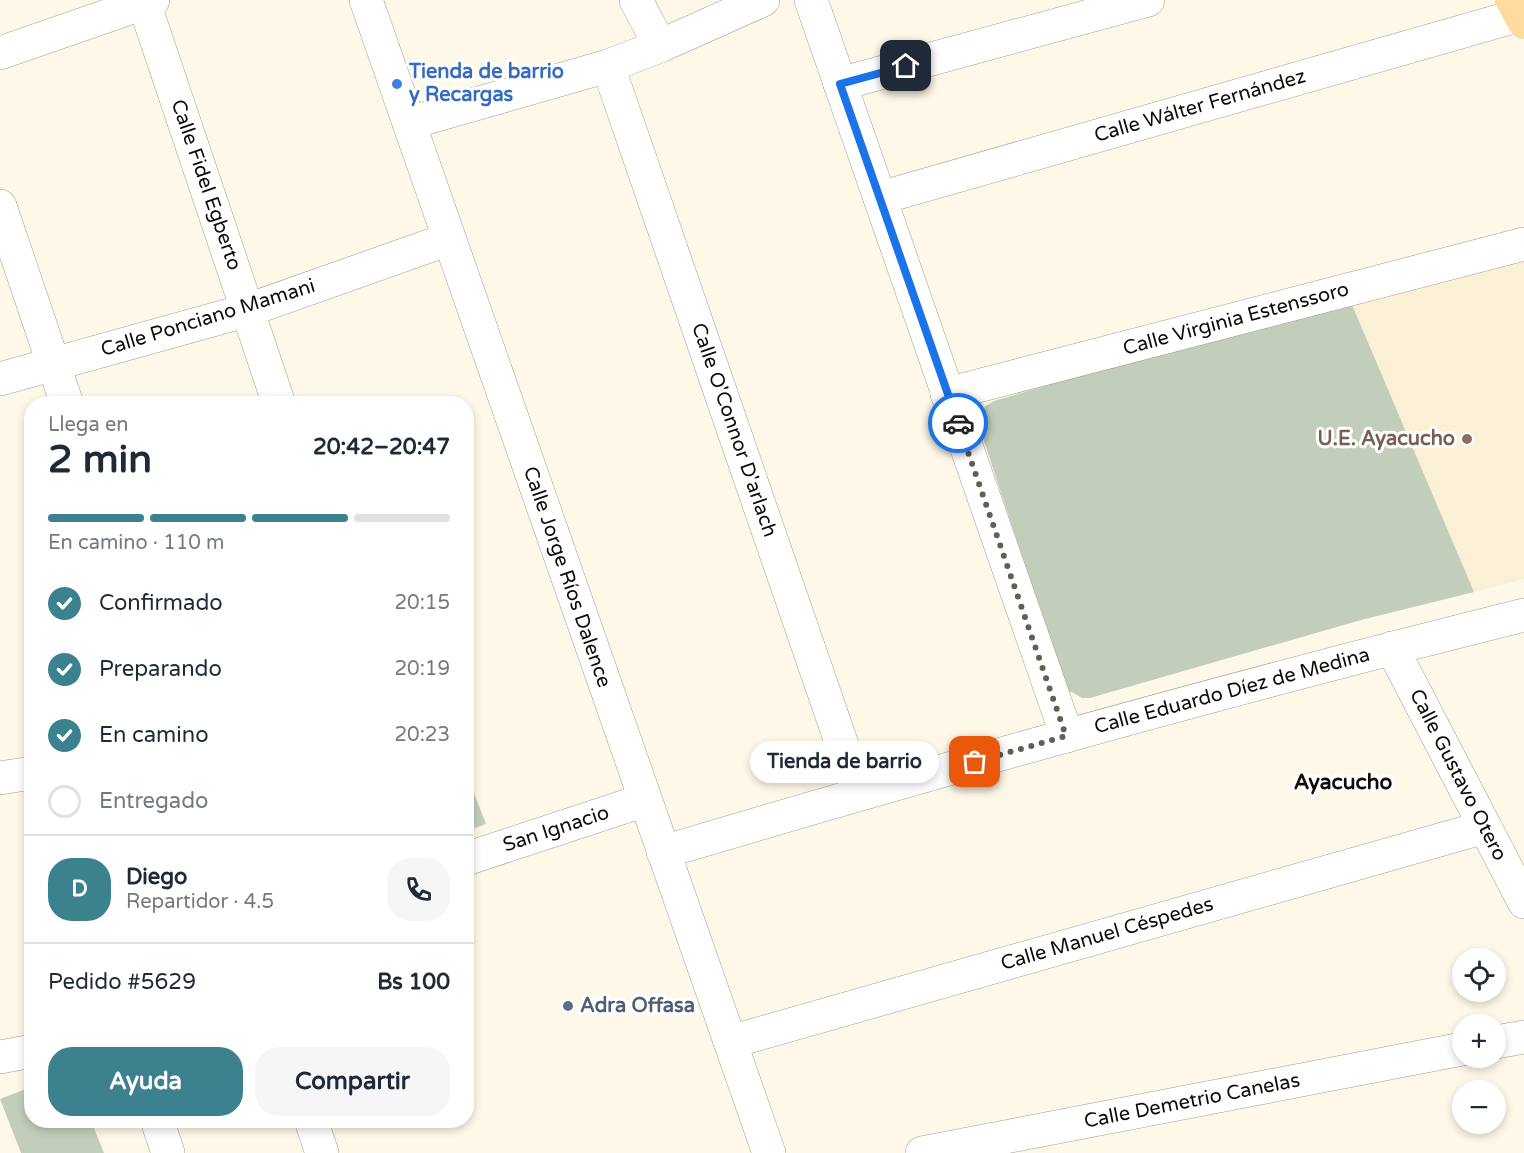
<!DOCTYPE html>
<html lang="es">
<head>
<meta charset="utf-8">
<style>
  body { margin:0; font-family:"Varela Round",sans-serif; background:#f6f6f7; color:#1f2937; height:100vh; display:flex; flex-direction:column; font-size:22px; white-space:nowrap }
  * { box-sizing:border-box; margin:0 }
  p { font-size:20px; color:#747a83 }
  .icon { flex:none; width:33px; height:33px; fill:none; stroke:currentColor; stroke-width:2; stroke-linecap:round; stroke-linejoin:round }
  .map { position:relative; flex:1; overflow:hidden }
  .drawer { position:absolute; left:24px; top:396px; width:450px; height:732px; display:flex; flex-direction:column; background:#fff; border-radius:24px; box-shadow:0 3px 9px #0003 }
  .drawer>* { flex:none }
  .controls { position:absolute; left:1452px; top:948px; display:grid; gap:12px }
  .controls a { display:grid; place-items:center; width:54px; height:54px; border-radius:50%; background:#fff; box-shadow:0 3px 9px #0003; font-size:30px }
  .pin { position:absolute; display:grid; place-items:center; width:51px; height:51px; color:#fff; margin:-26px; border-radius:12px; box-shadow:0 3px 9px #0006 }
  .courier { position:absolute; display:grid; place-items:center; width:60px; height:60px; margin:-30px; border:4px solid #1a73e8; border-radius:50%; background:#fff; color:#222; box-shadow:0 2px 8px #0007 }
  .bubble { position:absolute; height:42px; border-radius:21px; background:#fff; box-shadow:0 3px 9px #0003; font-size:20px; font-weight:700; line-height:42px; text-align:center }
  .overview em { font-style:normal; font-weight:700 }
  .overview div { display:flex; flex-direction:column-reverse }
  .overview { display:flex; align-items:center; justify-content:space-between; height:102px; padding:0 24px }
  h1 { font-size:39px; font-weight:700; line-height:45px }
  .bar { display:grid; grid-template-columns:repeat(4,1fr); gap:9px 6px; align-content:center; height:72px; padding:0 24px }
  .bar i { height:8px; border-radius:4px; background:#e0e1e3 }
  .bar .current { background:#3b818e }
  .bar p { grid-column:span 4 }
  .line { display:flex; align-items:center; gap:15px; padding:0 24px; border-top:2px solid #e0e1e3 }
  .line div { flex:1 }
  .round { display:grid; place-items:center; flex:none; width:63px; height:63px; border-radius:24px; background:#f6f6f7 }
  ol { padding:0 24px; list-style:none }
  li { display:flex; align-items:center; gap:18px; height:66px }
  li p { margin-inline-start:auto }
  li .icon { padding:6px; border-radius:50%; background:#3b818e; color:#fff; stroke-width:4 }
  li:last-child { color:#747a83 }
  li i { width:33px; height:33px; border:3px solid #e0e1e3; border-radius:50% }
  .primary-button { display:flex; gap:12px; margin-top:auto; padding:12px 24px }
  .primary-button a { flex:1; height:69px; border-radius:24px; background:#3b818e; color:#fff; font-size:24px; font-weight:700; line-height:69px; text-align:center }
  .primary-button a+a { background:#f6f6f7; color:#1f2937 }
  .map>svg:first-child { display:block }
</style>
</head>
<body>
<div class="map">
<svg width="1524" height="1153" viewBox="0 0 1524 1153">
  <rect width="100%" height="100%" fill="#fef8e8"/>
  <polygon fill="#faf0d5" points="1524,255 1524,579 1474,592 1350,300"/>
  <g fill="#c2ceba">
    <path d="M1350,300L1474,592L1361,620L1090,698H1082L1072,692L1067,693L980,429C976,413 982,406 997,400Z"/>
    <polygon points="466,772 486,824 467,831 466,831"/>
    <polygon points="31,1087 32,1120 91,1121 104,1153 21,1153 0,1099"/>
  </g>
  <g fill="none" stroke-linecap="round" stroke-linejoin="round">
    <g stroke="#a49e8b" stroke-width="34">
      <g id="minor">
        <polyline points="143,0 279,404"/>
        <polyline points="366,0 769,1153"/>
        <polyline points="636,0 660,46"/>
        <polyline points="811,0 1067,736"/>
        <polyline points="0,53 153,0"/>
        <polyline points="608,66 859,794"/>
        <polyline points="840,84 1148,0"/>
        <polyline points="409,123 608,66 660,46 763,0"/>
        <polyline points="880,198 1520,15"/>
        <polyline points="0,206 67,404"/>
        <polyline points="0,379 248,310 449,239"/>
        <polyline points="947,394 1524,244"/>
        <polyline points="1392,648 1524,902"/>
        <polyline points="0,778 32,773"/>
        <path d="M663,852C949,767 1235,687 1524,615"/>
        <polyline points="466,859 645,800"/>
        <polyline points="730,1042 1485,827"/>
        <polyline points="1496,1042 1524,1037"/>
        <polyline points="0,1057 32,1051"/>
        <polyline points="157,1120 168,1153"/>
        <polyline points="311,1120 322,1153"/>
        <polyline points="922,1153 1462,1049"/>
      </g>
    </g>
    <g stroke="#dddddc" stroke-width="34">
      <polyline id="major" points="1512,0 1524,22"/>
    </g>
    <use href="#minor" stroke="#fff" stroke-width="33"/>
    <use href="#major" stroke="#fedd9c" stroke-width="33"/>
  </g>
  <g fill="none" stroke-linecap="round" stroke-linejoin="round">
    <polyline stroke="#625e55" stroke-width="6" stroke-dasharray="0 10.8" points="958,423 1066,736 975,762"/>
    <polyline stroke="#1a73e8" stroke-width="8" points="906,66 840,84 958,423"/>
  </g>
  <circle fill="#3f7fe0" stroke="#fff" stroke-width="2" cx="397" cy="84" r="6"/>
  <circle fill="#8d6e63" stroke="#fff" stroke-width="2" cx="1467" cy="439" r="6"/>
  <circle fill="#5c6f8a" stroke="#fff" stroke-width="2" cx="568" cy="1006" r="6"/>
  <g text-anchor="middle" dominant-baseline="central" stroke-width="6" stroke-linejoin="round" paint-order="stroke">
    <g font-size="20" font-weight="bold" fill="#366cbe" stroke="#fff" text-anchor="start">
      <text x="409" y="72">Tienda de barrio<tspan x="409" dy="23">y Recargas</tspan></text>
    </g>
    <g font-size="20" fill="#0e0b06" stroke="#fff">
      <text transform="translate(1200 106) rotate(-16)">Calle Wálter Fernández</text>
      <text transform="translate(206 185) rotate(71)">Calle Fidel Egberto</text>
      <text transform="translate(208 318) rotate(-17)">Calle Ponciano Mamani</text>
      <text transform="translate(1236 319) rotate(-15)">Calle Virginia Estenssoro</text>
      <text transform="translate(734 430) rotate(71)">Calle O'Connor D'arlach</text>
      <text transform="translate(567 577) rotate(71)">Calle Jorge Ríos Dalence</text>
      <text transform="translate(1232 691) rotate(-15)">Calle Eduardo Díez de Medina</text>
      <text transform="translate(1458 775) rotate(63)">Calle Gustavo Otero</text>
      <text transform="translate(556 829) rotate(-18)">San Ignacio</text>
      <text transform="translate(1107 934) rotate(-16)">Calle Manuel Céspedes</text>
      <text transform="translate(1192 1101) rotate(-11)">Calle Demetrio Canelas</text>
    </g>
    <g font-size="20" font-weight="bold" fill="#785e54" stroke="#fff" text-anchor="end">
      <text x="1455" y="439">U.E. Ayacucho</text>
    </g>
    <g font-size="20" font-weight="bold" fill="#4e5e75" stroke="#fff" text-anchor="start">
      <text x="580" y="1006">Adra Offasa</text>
    </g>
    <g font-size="21" font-weight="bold" fill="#0e0b06" stroke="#fff">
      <text x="1343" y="782">Ayacucho</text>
    </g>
  </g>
</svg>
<div class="controls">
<a><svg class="icon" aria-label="locate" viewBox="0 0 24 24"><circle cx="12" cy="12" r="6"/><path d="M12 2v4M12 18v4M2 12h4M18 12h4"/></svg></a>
<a>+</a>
<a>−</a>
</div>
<div class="pin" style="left:975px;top:762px;background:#ea580c"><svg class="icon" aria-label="bag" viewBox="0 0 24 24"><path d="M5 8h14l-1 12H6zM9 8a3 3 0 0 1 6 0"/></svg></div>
<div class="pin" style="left:906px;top:66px;background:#1f2937"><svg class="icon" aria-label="home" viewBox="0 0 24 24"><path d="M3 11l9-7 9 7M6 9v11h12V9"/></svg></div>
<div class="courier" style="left:958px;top:423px"><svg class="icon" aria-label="car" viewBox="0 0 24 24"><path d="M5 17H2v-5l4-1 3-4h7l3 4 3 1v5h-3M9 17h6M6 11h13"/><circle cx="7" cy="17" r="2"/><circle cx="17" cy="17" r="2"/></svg></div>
<div class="bubble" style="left:750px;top:741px;width:189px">Tienda de barrio</div>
<section class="drawer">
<div class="overview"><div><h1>2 min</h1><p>Llega en</p></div><em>20:42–20:47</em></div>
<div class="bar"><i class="current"></i><i class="current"></i><i class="current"></i><i></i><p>En camino · 110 m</p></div>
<ol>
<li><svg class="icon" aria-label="check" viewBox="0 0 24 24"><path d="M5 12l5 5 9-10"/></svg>Confirmado<p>20:15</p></li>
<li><svg class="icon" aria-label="check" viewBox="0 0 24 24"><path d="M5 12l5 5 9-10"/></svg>Preparando<p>20:19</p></li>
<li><svg class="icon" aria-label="check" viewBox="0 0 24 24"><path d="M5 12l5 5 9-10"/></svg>En camino<p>20:23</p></li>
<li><i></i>Entregado</li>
</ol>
<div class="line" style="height:108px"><b class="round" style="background:#3b818e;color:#fff">D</b><div><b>Diego</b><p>Repartidor · 4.5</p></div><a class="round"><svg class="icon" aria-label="phone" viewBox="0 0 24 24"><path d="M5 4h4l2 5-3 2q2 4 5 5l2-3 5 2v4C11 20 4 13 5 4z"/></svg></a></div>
<div class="line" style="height:78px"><div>Pedido #5629</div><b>Bs 100</b></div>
<div class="primary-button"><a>Ayuda</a><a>Compartir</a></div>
</section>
</div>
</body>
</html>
